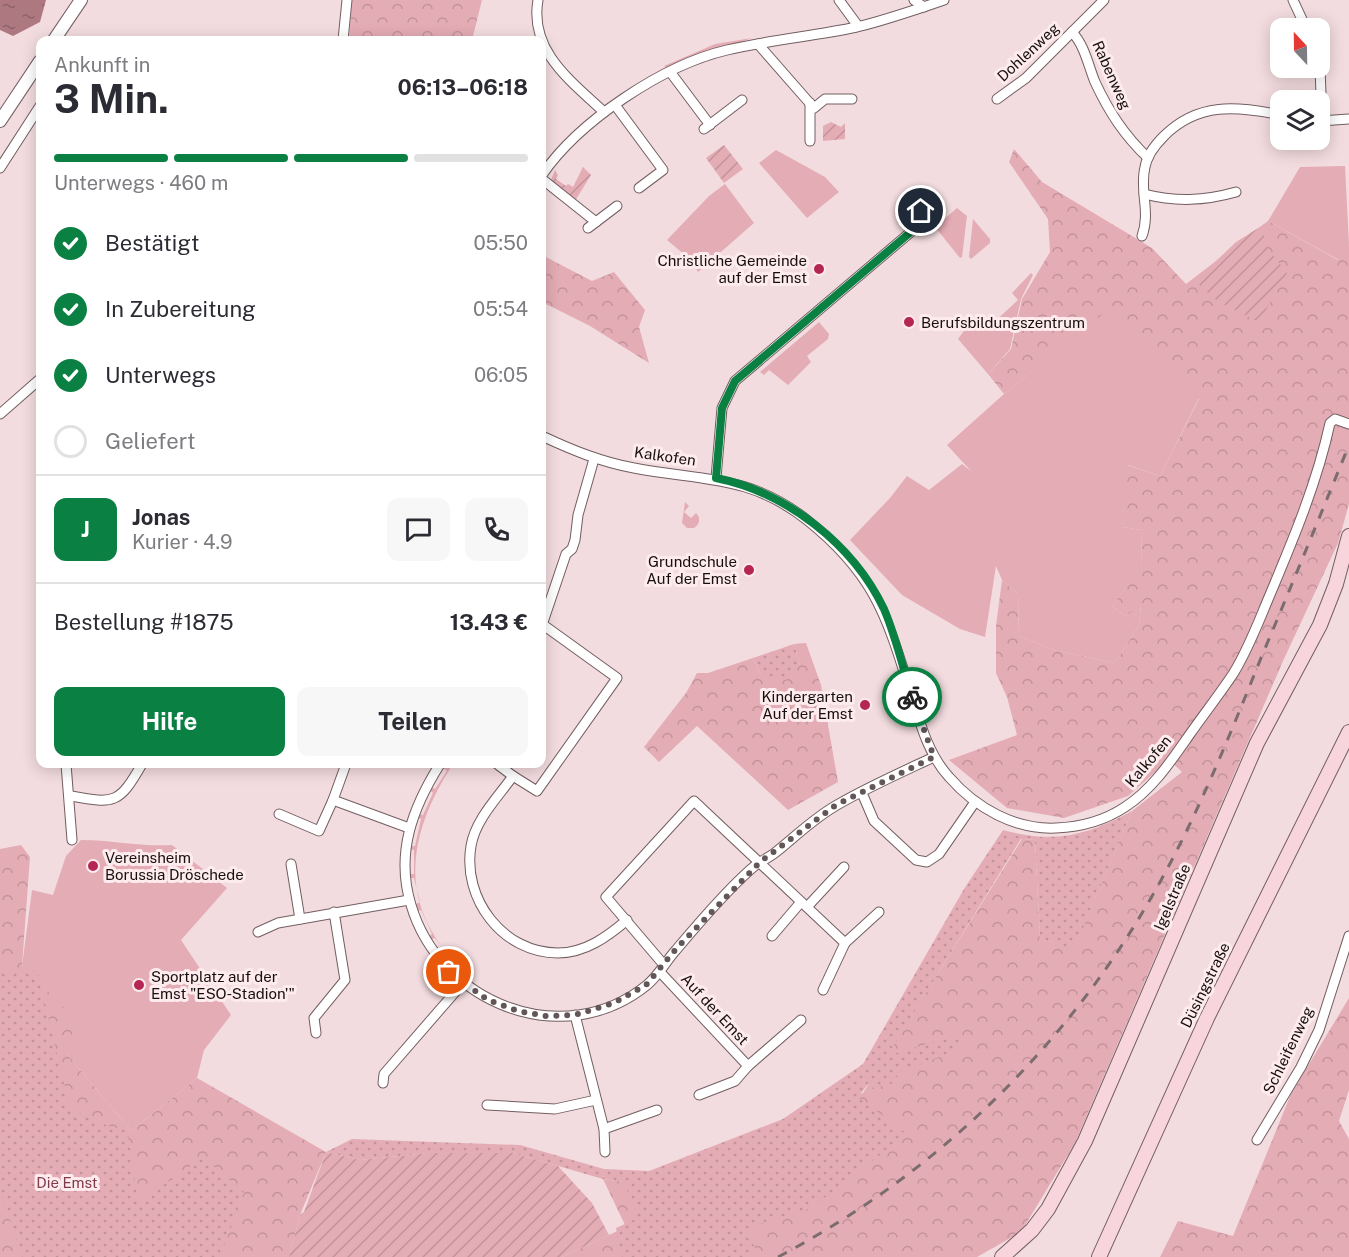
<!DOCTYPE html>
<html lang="de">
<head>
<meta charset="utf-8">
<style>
  body { margin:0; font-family:"Public Sans",sans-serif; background:#f7f7f7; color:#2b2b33; height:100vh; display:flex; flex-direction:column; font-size:22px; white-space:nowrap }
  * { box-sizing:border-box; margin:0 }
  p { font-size:20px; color:#7c7c81 }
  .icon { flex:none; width:33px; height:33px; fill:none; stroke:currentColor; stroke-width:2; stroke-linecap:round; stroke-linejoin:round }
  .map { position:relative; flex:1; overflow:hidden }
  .side { position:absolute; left:36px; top:36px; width:510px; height:732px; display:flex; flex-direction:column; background:#fff; border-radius:12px; box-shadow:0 3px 15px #0003 }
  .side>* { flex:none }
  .needle { width:39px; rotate:338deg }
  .fabs { position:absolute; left:1270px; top:18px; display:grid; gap:12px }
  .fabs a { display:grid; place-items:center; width:60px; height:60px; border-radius:12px; background:#fff; box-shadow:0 3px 15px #0003; font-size:30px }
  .pin { position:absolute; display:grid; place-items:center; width:51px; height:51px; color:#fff; margin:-26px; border:3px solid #fff; border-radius:50%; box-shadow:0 2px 6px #0007 }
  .courier { position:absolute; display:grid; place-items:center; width:60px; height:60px; margin:-30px; border:4px solid #0b8043; border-radius:50%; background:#fff; color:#222; box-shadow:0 2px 8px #0007 }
  .head em { font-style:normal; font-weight:700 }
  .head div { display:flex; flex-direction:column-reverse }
  .head { display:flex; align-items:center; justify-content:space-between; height:102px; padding:0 18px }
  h1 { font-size:39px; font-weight:700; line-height:45px }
  .bar { display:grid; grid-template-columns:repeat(4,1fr); gap:9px 6px; align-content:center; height:72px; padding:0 18px }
  .bar i { height:8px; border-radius:4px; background:#e1e1e2 }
  .bar .active { background:#0b8043 }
  .bar p { grid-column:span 4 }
  .line { display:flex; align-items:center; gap:15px; padding:0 18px; border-top:2px solid #e1e1e2 }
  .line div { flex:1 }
  .round { display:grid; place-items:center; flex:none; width:63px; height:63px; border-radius:12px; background:#f7f7f7 }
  ol { padding:0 18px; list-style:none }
  li { display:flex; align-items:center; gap:18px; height:66px }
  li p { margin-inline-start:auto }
  li .icon { padding:6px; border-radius:50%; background:#0b8043; color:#fff; stroke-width:4 }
  li:last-child { color:#7c7c81 }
  li i { width:33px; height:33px; border:3px solid #e1e1e2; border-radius:50% }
  .cta { display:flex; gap:12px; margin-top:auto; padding:12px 18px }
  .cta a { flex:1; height:69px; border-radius:12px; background:#0b8043; color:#fff; font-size:24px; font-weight:700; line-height:69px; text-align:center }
  .cta a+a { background:#f7f7f7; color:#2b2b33 }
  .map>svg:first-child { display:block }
</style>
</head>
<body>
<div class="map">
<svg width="1349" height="1257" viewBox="0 0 1349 1257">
  <defs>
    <pattern id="forest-crowns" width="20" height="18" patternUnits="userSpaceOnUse" patternTransform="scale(1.5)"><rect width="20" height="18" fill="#e4acb5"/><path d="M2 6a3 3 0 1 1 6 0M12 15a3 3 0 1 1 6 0" fill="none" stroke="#c3939a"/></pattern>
    <pattern id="park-dots" width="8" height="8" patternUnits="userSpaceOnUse" patternTransform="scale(1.5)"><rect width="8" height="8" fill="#e4acb5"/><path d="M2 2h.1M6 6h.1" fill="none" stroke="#c3939a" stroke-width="1.8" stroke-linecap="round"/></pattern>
    <pattern id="garden-furrows" width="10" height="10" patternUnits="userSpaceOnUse" patternTransform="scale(1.5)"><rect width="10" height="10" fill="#e4acb5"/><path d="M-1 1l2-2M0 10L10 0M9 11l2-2" fill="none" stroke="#c3939a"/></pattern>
    <pattern id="water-ripples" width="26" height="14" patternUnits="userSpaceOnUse" patternTransform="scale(1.5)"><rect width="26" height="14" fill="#ae7881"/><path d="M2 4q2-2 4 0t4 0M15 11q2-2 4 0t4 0" fill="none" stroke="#8d6168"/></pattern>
  </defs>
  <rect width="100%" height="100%" fill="#f3dcdf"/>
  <g fill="#e4acb5">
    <polygon points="752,38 668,69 664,66 715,44"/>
    <polygon points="776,150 825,177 839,192 807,218 759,163"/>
    <polygon points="1345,166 1349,245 1339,260 1268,221 1300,167"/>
    <polygon points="725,184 754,223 698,272 691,260 667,240 709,196"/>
    <polygon points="957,208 967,216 962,257 960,258 935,227"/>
    <polygon points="973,219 990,239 990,243 971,259 969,257"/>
    <polygon points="1031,273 1033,275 1021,299 1010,349 988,374 958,339 966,328 982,318 990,326 1018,300 1012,293"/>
    <polygon points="1104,312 1199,398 1160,476 1128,465 1122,527 1141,530 1142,567 1112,606 1125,616 1141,605 1139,625 1115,663 1054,650 1019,636 1018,594 1002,580 996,566 985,637 960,629 902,595 850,540 890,498 907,476 929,490 962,464 971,471 947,445 1004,394"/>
    <polygon points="819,322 829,334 828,339 807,356 811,362 788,385 769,370 764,375 760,372"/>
    <path d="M685,502L689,506L684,512L691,518L696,513C701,518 700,524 694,528H687L682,523Z"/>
    <path d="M453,764C405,838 396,909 467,974L464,979L453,971L457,966L435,938L429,940L427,938L432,934L421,910L416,912L414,905L420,902L414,878H408V874H414V850L409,849L410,846H415L421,819L416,817L417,814L423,815L433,793L428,789L430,786L435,789L447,771L442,767L444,765L449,768Z"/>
    <path d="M81,840C112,840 142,847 172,845L227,888L181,940L231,1015L204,1050L197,1078L131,1131L67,1054L22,966L32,890L53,895L66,856Z"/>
  </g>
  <g fill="url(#forest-crowns)">
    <polygon points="352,0 482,0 472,40 349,40"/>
    <polygon points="1014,149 1042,182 1152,248 1186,284 1268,221 1338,260 1349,245 1349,504 1338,543 1283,661 1075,1143 1021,1232 977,1257 562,1257 626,1227 603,1179 648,1185 863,1093 1022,839 1035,840 1040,939 1074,948 1132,811 1182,772 1169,760 1128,796 1064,818 1007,808 949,760 1017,735 1007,697 996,673 996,626 1002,580 1018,594 1019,636 1054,650 1115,663 1139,625 1141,606 1125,616 1112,606 1142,566 1141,530 1122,527 1127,465 1160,476 1199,399 1104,313 1004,394 988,374 1011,349 1022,299 1050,252 1048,219 1009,162"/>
    <polygon points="542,255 592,281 614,272 645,310 639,327 649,363 590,326 542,302"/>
    <polygon points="806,643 821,685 838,782 788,810 697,726 659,762 644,747 686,693 697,673 708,673 753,658 761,675 800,665 794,644"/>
    <polygon points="21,845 30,857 22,966 76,1020 67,1054 131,1131 197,1078 326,1152 300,1215 289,1257 0,1257 0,849"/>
    <polygon points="1349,998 1349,1090 1339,1121 1349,1139 1349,1257 1160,1257 1178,1221 1233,1236 1291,1094"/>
  </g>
  <g fill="url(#park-dots)">
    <polygon points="794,644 800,665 786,680 761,675 753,658"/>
    <path d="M1132,811L1074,949L1040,939L1035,840L1021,839L890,1051L897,1053L956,1035L962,1045L959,1049L919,1065L905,1067L891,1084L873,1088L869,1083L858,1097L907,1134L811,1208L747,1228L756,1251L744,1257H622L616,1228L638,1218L624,1182L603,1179L513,1153H428L360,1160L326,1152L352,1139L520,1145L604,1169L649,1171L783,1119L863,1064L964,889L1003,830C1054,844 1086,836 1132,811Z"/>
    <polygon points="37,970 70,1109 115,1129 126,1121 138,1203 203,1157 244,1192 220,1257 22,1257 0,1190 0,971"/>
  </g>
  <g fill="url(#garden-furrows)">
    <polygon points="831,122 841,127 845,123 845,139 823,141 823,126"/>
    <polygon points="724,145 743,169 724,183 706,158"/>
    <polygon points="583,167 591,175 575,201 551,180 555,170 558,175 556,179 566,186 568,184 573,187"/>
    <polygon points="1263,225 1265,245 1287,273 1259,322 1217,301 1195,281 1236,242"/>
    <polygon points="326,1152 360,1160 428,1153 513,1153 558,1166 592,1203 609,1235 562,1257 289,1257 300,1215 304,1212"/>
  </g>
  <polygon fill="url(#water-ripples)" points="0,0 46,0 40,22 13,36 0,30"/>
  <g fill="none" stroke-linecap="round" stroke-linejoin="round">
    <g stroke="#725e61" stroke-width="11">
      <g id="minor">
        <path d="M538,0C529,51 571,81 604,112"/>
        <polyline points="839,0 858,26"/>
        <polyline points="914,0 924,7"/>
        <polyline points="1293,0 1306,28"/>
        <path d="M1072,32C1085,46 1088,65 1095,82C1109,112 1124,135 1148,158"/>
        <polyline points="343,40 347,0"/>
        <polyline points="758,44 814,108 825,99 852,99"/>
        <polyline points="1320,68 1322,121"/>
        <polyline points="671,73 710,125"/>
        <polyline points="997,99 1026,78 1104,0"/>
        <polyline points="810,103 810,141"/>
        <polyline points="615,105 663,170 639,188"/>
        <polyline points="1320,121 1349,119"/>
        <polyline points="704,129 742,100"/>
        <polyline points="0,168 40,106"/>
        <path d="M542,175C579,121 663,65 727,50C770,40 814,36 857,27C886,20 915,10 944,0"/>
        <polyline points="542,179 596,222"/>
        <path d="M1144,194C1176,202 1204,201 1236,192"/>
        <polyline points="588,228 617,206"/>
        <path d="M1142,236C1151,211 1139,191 1145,167C1147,155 1156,144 1164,136C1198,102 1237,106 1281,115"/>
        <polyline points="0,414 40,379"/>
        <path d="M542,436C572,450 601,462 634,468C701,481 749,474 807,520C871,571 886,612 909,688C919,719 927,753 949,777C976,808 1015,830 1056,828C1081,827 1104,821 1125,807C1153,789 1171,761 1190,734C1204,714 1219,695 1233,674C1248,650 1258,623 1269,597C1293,540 1317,483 1330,423L1335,419L1349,424"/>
        <polyline points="716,478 722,408 735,381 912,231 922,217 921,211"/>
        <polyline points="542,625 566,554 572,549 575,540 578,515 594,459"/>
        <polyline points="66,764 72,840"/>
        <polyline points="346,764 333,800 409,828"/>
        <path d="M440,764C413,807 395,853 411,905C440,1003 563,1053 647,985C659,975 666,961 676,950C697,925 732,884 757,864C763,860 770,857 776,852C796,836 814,818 837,805C868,787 902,772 934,757"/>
        <path d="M497,764L513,776C498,797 475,820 471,846C462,899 503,953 558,953C585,953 607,937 627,920"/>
        <polyline points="513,776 537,791 617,678 542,624"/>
        <polyline points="862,793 874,821 916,860 927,862 939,854 975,802"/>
        <path d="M71,796C115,804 119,804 142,764"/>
        <polyline points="279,814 319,831 333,800"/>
        <polyline points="291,864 300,919"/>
        <polyline points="807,907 844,867"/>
        <polyline points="258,932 278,923 409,900"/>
        <polyline points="772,936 801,902"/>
        <polyline points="845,943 879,912"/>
        <polyline points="664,965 606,897 694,801 845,943 823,990"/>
        <polyline points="660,972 748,1066 801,1020"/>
        <polyline points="575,1015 604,1129 605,1152"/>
        <polyline points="316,1033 314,1018 345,980 334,912"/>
        <polyline points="383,1083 384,1074 463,983"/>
        <polyline points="699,1095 735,1081 748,1066"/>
        <polyline points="487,1105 555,1109 596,1100"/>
        <polyline points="604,1129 657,1110"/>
        <polyline points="1257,1140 1301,1067 1319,1030 1349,936"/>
      </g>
    </g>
    <g stroke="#725e61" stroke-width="14">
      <g id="tertiary">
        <polyline points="54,40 81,0"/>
        <polyline points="0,121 40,61"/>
      </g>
    </g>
    <g stroke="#725e61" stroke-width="16">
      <g id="secondary">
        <polyline points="1002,1257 1032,1230 1048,1209 1085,1141 1257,743 1320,625 1336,584 1349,536"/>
        <polyline points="1099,1257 1207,1018 1349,732"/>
      </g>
    </g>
    <use href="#minor" stroke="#fff" stroke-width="9"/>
    <use href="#tertiary" stroke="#fff" stroke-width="12"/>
    <use href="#secondary" stroke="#f8d5dc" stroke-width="14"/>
    <path stroke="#7b6c6e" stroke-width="3" stroke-dasharray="10 10" stroke-linecap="butt" d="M778,1257C937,1173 1066,1048 1155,891C1197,817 1229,737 1261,658C1291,587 1320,516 1349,445"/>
  </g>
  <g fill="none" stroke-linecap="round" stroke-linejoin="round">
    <polyline stroke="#635658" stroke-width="6" stroke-dasharray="0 10.8" points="449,972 488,1000 518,1011 546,1016 575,1015 614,1003 646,985 676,949 760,862 836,805 934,757 912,697"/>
    <path stroke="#0b8043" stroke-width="8" d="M912,697C903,668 896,637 884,609C853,544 786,492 716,478L722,408L735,381L912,231L921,217V211"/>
  </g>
  <g fill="#b62655" stroke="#fdebed" stroke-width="2">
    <circle cx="819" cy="269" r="6"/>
    <circle cx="909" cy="322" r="6"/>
    <circle cx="749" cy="570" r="6"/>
    <circle cx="865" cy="705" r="6"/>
    <circle cx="93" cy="866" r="6"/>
    <circle cx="139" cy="985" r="6"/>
  </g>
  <g text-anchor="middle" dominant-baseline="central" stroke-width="6" stroke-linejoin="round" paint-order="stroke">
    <g font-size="15" fill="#160e0f" stroke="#fdebed">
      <text transform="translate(1028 52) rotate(-43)">Dohlenweg</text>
      <text transform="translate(1112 75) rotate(66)">Rabenweg</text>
      <text transform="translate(665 456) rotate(8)">Kalkofen</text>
      <text transform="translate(1148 761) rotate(-50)">Kalkofen</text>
      <text transform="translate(1172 897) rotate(-67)">Igelstraße</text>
      <text transform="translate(1205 985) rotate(-64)">Düsingstraße</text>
      <text transform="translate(715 1009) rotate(47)">Auf der Emst</text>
      <text transform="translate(1288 1050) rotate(-64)">Schleifenweg</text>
    </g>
    <g font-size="15" fill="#160e0f" stroke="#fdebed" text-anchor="end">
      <text x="807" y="260">Christliche Gemeinde<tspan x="807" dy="17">auf der Emst</tspan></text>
      <text x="921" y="322" text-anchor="start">Berufsbildungszentrum</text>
      <text x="737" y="561">Grundschule<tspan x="737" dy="17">Auf der Emst</tspan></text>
      <text x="853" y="696">Kindergarten<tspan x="853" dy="17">Auf der Emst</tspan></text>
      <text x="105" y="857" text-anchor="start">Vereinsheim<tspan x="105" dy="17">Borussia Dröschede</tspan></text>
      <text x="151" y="976" text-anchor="start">Sportplatz auf der<tspan x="151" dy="17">Emst "ESO-Stadion'"</tspan></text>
    </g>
    <g font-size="15" fill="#813b4b" stroke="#fdebed">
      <text x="67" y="1182">Die Emst</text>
    </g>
  </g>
</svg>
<div class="fabs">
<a><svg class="needle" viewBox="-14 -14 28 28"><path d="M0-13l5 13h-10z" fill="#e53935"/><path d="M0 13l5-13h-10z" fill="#7c7c81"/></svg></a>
<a><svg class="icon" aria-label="layers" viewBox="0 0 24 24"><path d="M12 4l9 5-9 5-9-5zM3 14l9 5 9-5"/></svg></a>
</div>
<div class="pin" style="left:449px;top:972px;background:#ea580c"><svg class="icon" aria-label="bag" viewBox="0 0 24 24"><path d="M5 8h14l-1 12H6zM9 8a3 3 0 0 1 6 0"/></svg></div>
<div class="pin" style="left:921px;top:211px;background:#1f2937"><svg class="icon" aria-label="home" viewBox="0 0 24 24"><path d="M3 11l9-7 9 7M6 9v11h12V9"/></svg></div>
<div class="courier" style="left:912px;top:697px"><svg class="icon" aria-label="bike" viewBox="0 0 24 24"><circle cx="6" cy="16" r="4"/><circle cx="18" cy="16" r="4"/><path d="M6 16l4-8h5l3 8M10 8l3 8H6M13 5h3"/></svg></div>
<section class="side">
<div class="head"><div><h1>3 Min.</h1><p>Ankunft in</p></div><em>06:13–06:18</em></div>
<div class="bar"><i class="active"></i><i class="active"></i><i class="active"></i><i></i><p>Unterwegs · 460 m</p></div>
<ol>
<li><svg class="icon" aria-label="check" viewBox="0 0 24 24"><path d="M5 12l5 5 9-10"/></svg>Bestätigt<p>05:50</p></li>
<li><svg class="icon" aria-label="check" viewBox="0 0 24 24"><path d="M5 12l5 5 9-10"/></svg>In Zubereitung<p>05:54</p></li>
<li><svg class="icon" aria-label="check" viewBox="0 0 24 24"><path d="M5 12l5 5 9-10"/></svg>Unterwegs<p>06:05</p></li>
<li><i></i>Geliefert</li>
</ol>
<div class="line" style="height:108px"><b class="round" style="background:#0b8043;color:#fff">J</b><div><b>Jonas</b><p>Kurier · 4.9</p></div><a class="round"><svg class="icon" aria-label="chat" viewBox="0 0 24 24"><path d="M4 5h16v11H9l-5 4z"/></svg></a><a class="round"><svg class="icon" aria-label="phone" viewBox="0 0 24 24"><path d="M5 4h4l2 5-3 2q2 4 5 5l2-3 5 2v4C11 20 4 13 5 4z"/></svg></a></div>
<div class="line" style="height:78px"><div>Bestellung #1875</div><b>13.43 €</b></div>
<div class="cta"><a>Hilfe</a><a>Teilen</a></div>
</section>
</div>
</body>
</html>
